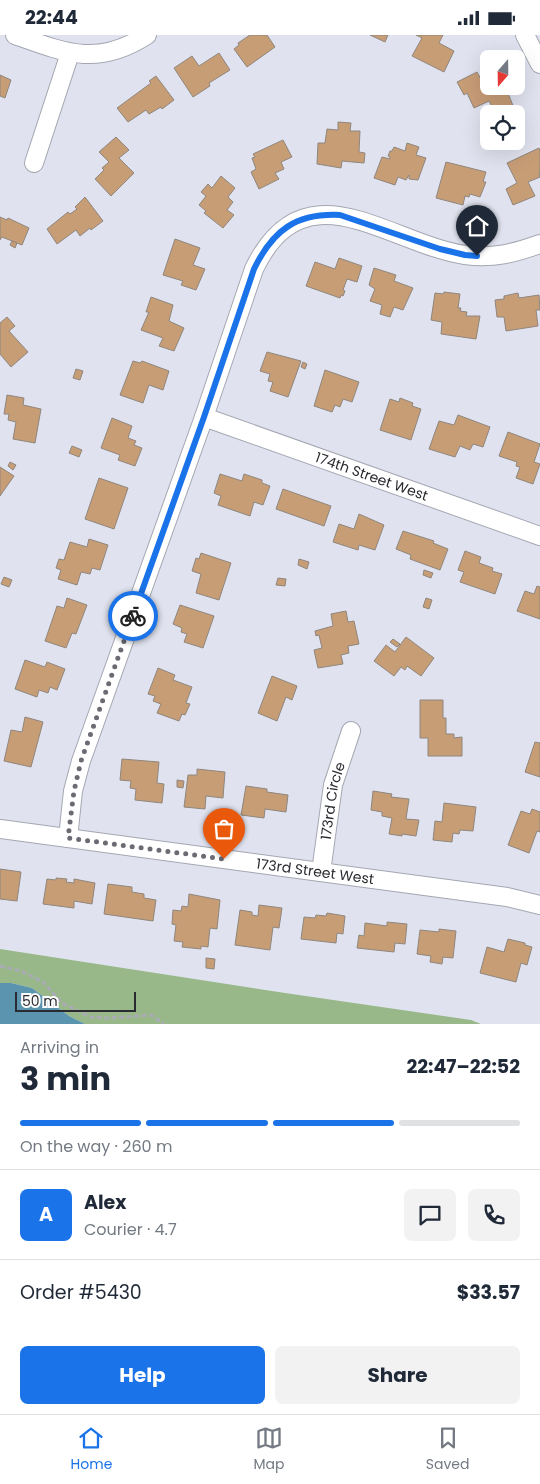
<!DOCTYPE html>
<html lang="en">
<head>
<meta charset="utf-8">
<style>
  body { margin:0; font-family:Poppins,sans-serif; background:#f2f2f3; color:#1f2937; height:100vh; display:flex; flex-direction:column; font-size:19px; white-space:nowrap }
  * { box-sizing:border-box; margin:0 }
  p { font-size:16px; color:#747a83 }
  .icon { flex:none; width:28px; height:28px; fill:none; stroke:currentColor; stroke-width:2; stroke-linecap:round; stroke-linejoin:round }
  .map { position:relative; height:989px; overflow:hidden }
  .panel { display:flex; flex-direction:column; background:#fff; flex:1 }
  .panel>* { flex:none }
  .needle { width:32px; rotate:200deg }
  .buttons { position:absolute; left:480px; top:15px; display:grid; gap:10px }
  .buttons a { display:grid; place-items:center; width:45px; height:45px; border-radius:8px; background:#fff; box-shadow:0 5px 20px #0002; font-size:25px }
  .scale { position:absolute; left:15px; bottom:12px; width:121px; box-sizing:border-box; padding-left:5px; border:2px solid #2a2b30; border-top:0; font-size:14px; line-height:18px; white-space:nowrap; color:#2a2b30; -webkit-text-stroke:4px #fff; paint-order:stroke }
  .pin { position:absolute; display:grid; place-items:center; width:42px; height:42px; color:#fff; margin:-51px -21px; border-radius:50% 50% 50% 0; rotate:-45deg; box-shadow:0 0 5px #0007 }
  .pin .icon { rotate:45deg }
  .courier { position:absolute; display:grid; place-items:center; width:50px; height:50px; margin:-25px; border:4px solid #1a73e8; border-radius:50%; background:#fff; color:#222; box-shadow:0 1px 6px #0007 }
  .headline em { font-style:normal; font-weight:700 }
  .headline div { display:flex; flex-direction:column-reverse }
  .headline { display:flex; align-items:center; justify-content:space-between; height:85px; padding:0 20px }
  h1 { font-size:32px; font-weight:700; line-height:38px }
  .bar { display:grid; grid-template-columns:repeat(4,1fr); gap:8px 5px; align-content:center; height:60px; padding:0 20px }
  .bar i { height:6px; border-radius:4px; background:#e0e1e3 }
  .bar .active { background:#1a73e8 }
  .bar p { grid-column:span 4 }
  .line { display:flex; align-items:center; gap:12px; padding:0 20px; border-top:1px solid #e0e1e3 }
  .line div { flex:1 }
  .round { display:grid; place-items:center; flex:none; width:52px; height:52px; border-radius:8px; background:#f2f2f3 }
  .button { display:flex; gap:10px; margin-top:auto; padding:10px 20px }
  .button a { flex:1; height:58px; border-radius:8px; background:#1a73e8; color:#fff; font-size:20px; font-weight:700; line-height:58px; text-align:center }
  .button a+a { background:#f2f2f3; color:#1f2937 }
  .status { display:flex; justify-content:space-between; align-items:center; height:35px; padding:0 25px; background:#fff; direction:ltr }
  .status svg { height:14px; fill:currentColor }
  .tab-bar { display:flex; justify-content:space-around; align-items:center; height:70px; border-top:1px solid #e0e1e3; background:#fff; font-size:14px; color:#747a83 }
  .tab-bar a { display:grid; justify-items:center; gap:2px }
  .tab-bar .active { color:#1a73e8 }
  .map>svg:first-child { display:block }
</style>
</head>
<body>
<div class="status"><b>22:44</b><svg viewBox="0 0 49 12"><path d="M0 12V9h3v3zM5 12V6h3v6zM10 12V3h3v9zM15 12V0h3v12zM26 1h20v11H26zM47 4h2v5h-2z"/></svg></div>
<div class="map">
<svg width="540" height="989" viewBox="0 0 540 989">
  <rect width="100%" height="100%" fill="#e0e3ef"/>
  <polygon fill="#99b889" points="0,914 285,958 471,985 481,989 85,989 69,981 32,953 11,948 0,948"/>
  <polygon fill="#5b94af" points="0,948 11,948 32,953 69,981 85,989 0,989"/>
  <g fill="#c79d76" stroke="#8f867e">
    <polygon points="250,0 267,0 275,12 247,32 234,14 239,10 238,8"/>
    <polygon points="370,0 388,0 385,7"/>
    <polygon points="416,0 443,0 439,8 454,16 444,37 412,21 422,3"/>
    <polygon points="219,18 230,35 209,48 210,51 193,62 174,33 192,21 199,31"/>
    <polygon points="477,37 483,48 485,47 489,57 501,51 505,51 514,73 502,79 496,79 489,66 474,73 467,58 464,60 457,47"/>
    <polygon points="0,40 11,45 5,63 0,61"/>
    <polygon points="156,41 174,65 162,74 161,72 149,79 146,75 128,87 117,73 151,48 149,46"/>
    <polygon points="338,87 351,88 350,96 360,96 359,117 365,118 364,128 342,126 341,133 317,129 318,108 325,108 327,94 338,95"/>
    <polygon points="116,102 129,115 119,123 134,138 111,161 95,144 104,135 102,133 109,127 99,117"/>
    <polygon points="283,105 292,122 281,127 284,134 275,138 279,144 259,154 251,137 256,134 252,123 255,122 253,119"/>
    <polygon points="407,108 419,112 416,120 426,123 418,145 409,144 409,140 406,145 398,142 395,150 374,143 382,122 390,124 390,122 388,121 390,116 392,116 394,112 405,116"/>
    <polygon points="539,113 540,116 540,137 539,137 540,142 528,147 535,161 513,170 506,154 517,148 507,128"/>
    <polygon points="446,127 486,137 483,147 486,147 480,162 470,159 469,162 465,161 463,170 436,163"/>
    <polygon points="221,141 235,153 228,162 233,167 227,175 234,180 223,193 204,178 206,176 199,170 206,161 201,157 208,149 212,153"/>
    <polygon points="85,162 103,186 91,195 90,193 80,201 76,195 57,209 47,194 68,177 70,179 77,174 75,172"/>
    <polygon points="0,182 7,185 8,183 29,193 22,210 2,202 0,205"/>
    <polygon points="175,204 200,213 193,230 205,234 196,255 181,250 183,246 163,240"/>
    <polygon points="12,206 17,208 15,213 10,210"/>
    <polygon points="339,223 362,231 357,247 347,244 343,255 345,256 343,261 341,260 340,263 306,251 315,227 335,234"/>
    <polygon points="374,233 396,240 394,246 413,253 403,275 394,272 390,282 380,279 382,270 370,266 375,254 369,250"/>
    <polygon points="444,257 460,259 458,273 461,273 460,276 467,277 466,281 480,281 476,304 441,299 442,287 431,285 435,258 443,259"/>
    <polygon points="518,258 519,263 539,260 540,275 536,275 538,291 506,296 504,282 497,282 495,265 504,264 504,261"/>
    <polygon points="151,262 173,270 169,286 184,293 174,316 159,311 163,303 141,295 149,277 146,277"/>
    <polygon points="7,282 15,291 9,296 28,317 11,332 0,319 0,288"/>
    <polygon points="267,317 301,326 288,362 270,356 273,347 268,346 270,339 260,336"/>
    <polygon points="133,326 140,328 142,326 169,336 163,355 149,350 143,368 120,360"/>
    <polygon points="303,327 307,329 305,334 301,332"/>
    <polygon points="76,334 83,336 80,345 73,343"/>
    <polygon points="325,335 359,347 352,367 343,364 340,372 335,370 332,377 314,371"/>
    <polygon points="7,360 24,363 23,370 41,374 35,408 13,404 16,387 8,385 9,379 4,379"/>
    <polygon points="400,363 413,368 412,371 421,374 411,405 380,395 390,364 399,367"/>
    <polygon points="458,380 490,392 483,412 473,409 470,415 460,411 455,422 429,414 439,386 454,390"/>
    <polygon points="112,383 132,391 128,403 136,406 134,410 142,413 135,431 118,425 120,420 101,413"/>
    <polygon points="508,397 540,409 534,427 540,429 533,449 516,443 520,432 516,431 517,427 499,421"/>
    <polygon points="72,411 82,415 79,422 69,418"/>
    <polygon points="10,427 16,430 13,435 8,431"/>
    <polygon points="0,432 14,441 0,461"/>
    <polygon points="220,439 242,446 244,439 262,445 262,448 270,451 263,470 254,467 250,481 218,470 221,461 214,458"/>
    <polygon points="99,443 128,453 114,494 85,484"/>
    <polygon points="283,454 331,471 324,491 276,474"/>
    <polygon points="359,479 384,490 375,515 359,510 358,515 333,507 339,489 354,494"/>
    <polygon points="403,496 434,506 433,508 448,514 440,535 410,524 411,520 396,514"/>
    <polygon points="89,504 108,510 100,535 92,533 90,539 81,537 77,550 58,544 61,535 56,533 59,524 64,525 70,507 87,512"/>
    <polygon points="465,516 481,522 479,528 493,533 492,536 502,539 495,559 460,547 464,537 458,535"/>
    <polygon points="201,518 231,528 219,565 196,558 201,539 192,536 196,523 199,524"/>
    <polygon points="299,524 309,527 307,534 298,530"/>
    <polygon points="424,535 433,538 431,543 423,540"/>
    <polygon points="4,542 12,545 9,552 1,549"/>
    <polygon points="278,543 286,544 285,551 276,550"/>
    <polygon points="537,551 540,552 540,584 517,576 525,556 534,559"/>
    <polygon points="67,563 87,570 76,599 72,598 66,613 45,606 57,571 64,573"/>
    <polygon points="426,563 432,565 429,574 423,572"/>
    <polygon points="180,570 214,581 203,613 184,607 187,599 181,597 182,593 173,589"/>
    <polygon points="346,576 348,587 354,586 359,609 348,611 349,618 341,620 343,629 318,633 314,615 322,613 319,600 316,601 315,596 333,591 331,579"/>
    <polygon points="406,602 434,623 421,641 407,631 405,635 401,632 394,641 374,626 386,610 395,617"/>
    <polygon points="393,604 400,609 397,612 390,607"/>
    <polygon points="25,625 45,632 47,627 65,634 57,655 50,652 48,658 39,655 37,662 15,654"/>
    <polygon points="158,633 175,640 173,645 192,652 186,668 190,669 185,680 182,679 179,686 157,678 161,669 153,666 155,661 148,659"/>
    <polygon points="272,641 297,651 292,665 286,662 277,686 258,678"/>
    <polygon points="420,665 443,665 443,683 446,683 446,699 454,699 454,703 462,702 462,721 428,721 428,703 420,703"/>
    <polygon points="25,682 43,687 31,732 4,726 11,695 22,697"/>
    <polygon points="535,707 540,708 540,742 525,737"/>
    <polygon points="122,724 159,727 157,748 164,749 162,768 135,765 136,754 130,753 131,746 120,745"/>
    <polygon points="197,734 225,737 223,763 206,761 205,774 184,772 188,740 197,740"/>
    <polygon points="177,745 184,746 183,753 177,752"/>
    <polygon points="246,751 267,754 267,757 288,760 286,777 265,774 264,783 241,780"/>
    <polygon points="373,756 392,759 391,762 409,764 406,784 419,785 416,801 402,799 402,801 389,799 392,783 382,781 382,777 371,775"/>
    <polygon points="444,768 476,772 473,796 460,795 459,799 453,798 452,807 433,805 435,786 442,787"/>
    <polygon points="532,774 540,777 540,797 537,796 529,818 508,810 521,776 530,779"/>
    <polygon points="0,834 21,837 17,866 0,864"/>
    <polygon points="56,843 67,844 66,847 74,848 74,844 95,848 92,869 74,866 74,873 43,869 47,844 56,845"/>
    <polygon points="108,849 132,852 132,857 144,859 144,863 156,865 153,886 104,879"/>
    <polygon points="189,859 220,865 217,894 210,893 208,912 201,911 201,914 182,912 183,907 174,906 176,890 172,889 173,875 181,876 182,871 188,872"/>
    <polygon points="259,870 282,873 279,893 273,892 270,915 235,910 240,875 252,877 252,880 258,881"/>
    <polygon points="327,878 345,881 343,899 337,898 336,908 301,904 304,882 315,883 316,880 326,881"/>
    <polygon points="387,887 407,889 405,909 395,908 394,917 357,913 359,900 364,901 365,888 387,891"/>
    <polygon points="439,894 456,896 453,923 443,922 442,929 430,927 431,921 417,919 420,895 439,897"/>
    <polygon points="508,904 525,908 525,910 532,912 527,930 521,928 516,947 480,938 487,912 504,917"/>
    <polygon points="206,923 215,924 214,934 206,933"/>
  </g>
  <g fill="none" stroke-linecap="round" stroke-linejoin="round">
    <g stroke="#a4a7b2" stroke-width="20">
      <g id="minor">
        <path d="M15,0C65,18 98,32 147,0"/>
        <polyline points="525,0 540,29"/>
        <polyline points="34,128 70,18"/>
        <path id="s1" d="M204,382L540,501"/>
        <path id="s2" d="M0,794L507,862L540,870"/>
        <path d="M68,803L73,756L81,726L204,382L254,234C305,128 389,209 465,220C493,224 515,218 540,209"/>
        <path id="s3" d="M321,837L333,750L351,696"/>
      </g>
    </g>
    <polyline stroke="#a9abb5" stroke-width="3" stroke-dasharray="5 2.5" stroke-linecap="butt" points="0,931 21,936 43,947 62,968 91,982 109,983 151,980 164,989"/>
    <use href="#minor" stroke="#fff" stroke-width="18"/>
  </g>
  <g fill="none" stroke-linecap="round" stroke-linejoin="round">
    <polyline stroke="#6a6b73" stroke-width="5" stroke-dasharray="0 9" points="133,581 81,726 74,756 68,803 224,824"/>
    <path stroke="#1a73e8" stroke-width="6" d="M133,581L204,382L254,234C273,195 296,178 340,180L440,214L465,220L477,221"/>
  </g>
  <g text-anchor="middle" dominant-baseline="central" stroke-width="5" stroke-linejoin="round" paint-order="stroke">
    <g font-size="14" fill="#2a2b30" stroke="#fff">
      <text stroke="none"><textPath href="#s1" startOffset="178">174th Street West</textPath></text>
      <text stroke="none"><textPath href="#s3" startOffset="72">173rd Circle</textPath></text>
      <text stroke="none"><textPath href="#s2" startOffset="318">173rd Street West</textPath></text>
    </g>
  </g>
</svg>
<div class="buttons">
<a><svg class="needle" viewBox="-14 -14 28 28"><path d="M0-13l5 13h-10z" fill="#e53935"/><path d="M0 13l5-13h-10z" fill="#747a83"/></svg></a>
<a><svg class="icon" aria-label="locate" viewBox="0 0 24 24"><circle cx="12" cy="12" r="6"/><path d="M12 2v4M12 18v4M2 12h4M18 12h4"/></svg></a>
</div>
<div class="scale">50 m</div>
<div class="pin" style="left:224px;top:824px;background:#ea580c"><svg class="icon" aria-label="bag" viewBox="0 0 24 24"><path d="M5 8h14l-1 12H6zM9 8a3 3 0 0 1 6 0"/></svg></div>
<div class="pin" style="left:477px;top:221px;background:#1f2937"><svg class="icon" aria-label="home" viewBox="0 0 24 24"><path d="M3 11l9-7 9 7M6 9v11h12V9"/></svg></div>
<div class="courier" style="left:133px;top:581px"><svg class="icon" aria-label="bike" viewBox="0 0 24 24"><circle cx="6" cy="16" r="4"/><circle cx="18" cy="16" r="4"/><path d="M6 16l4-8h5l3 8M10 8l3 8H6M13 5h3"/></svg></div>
</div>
<section class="panel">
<div class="headline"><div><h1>3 min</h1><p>Arriving in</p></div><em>22:47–22:52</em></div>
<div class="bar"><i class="active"></i><i class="active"></i><i class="active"></i><i></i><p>On the way · 260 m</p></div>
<div class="line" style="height:90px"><b class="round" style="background:#1a73e8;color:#fff">A</b><div><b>Alex</b><p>Courier · 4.7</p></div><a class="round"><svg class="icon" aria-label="chat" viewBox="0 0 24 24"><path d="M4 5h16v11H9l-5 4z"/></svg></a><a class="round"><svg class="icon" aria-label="phone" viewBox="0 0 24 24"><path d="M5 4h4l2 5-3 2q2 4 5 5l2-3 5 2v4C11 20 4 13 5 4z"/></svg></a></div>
<div class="line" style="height:65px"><div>Order #5430</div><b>$33.57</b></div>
<div class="button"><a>Help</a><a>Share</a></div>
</section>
<nav class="tab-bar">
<a class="active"><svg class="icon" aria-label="home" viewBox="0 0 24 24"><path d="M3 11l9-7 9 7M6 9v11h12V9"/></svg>Home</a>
<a><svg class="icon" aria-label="map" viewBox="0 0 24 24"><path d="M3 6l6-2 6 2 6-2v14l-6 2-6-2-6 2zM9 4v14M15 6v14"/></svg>Map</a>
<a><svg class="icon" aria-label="saved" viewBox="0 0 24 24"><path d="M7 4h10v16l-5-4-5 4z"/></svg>Saved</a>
</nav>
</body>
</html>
